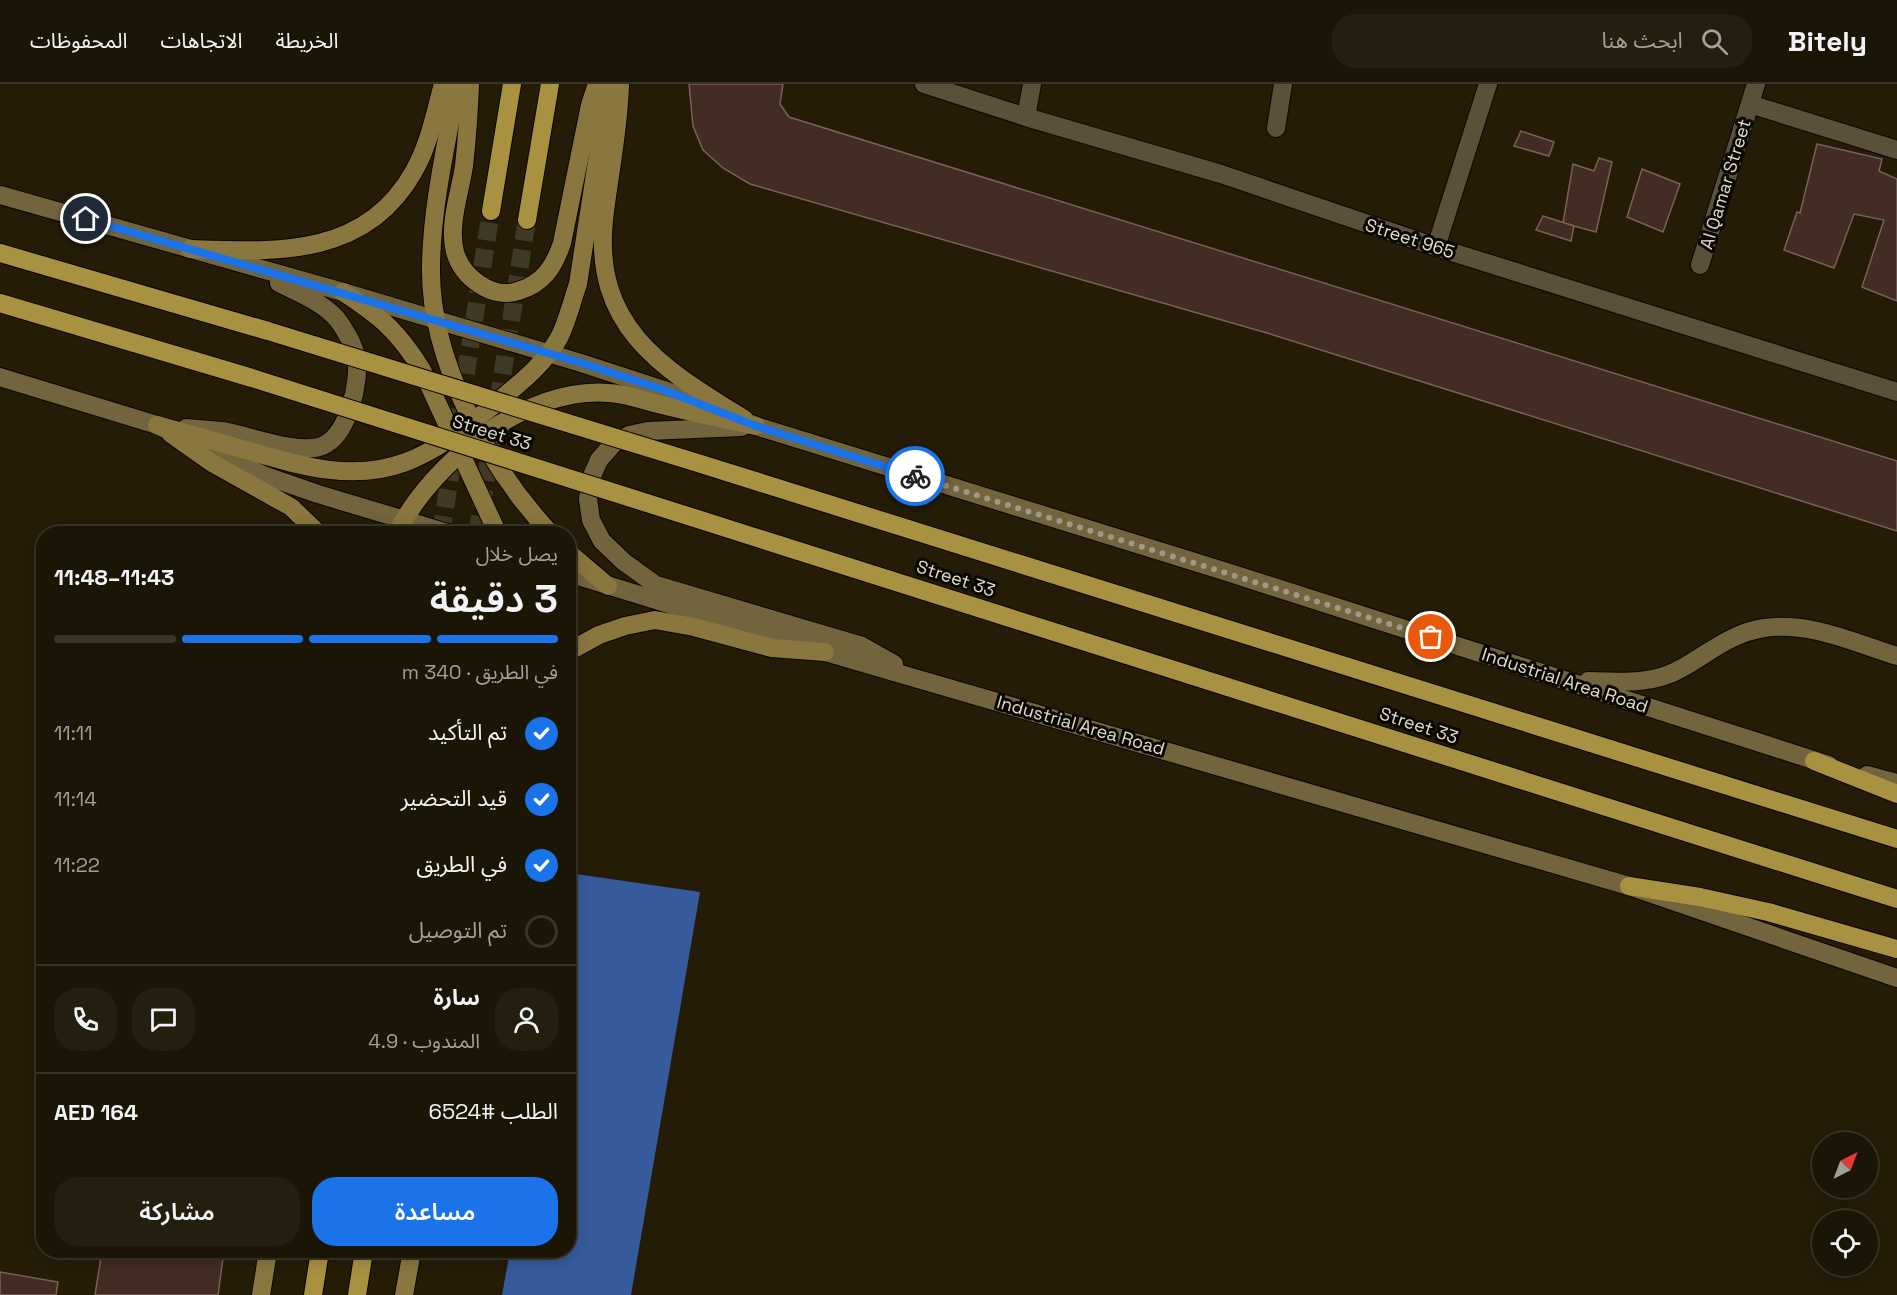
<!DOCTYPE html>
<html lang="ar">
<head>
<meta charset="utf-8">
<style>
  body { margin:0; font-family:"Space Grotesk","Noto Sans Arabic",sans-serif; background:#241e0f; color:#f1f3f6; direction:rtl; height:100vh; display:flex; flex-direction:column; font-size:22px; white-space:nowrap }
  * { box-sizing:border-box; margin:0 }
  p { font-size:20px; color:#a09f9a }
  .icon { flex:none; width:33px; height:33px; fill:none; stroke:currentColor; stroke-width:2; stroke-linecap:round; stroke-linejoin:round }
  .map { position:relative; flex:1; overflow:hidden; direction:ltr }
  .side { position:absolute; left:36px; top:442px; width:540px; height:732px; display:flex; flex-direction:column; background:#1b1505; border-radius:24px; box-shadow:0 3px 15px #0003,0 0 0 2px #393427; direction:rtl }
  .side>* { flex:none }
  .needle { width:39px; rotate:42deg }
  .buttons { position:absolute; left:1812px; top:1048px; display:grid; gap:12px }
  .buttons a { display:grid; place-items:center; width:66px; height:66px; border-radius:50%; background:#1b1505; box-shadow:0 3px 15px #0003,0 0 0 2px #393427; font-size:30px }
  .pin { position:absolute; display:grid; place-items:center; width:51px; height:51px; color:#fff; margin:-26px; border:3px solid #fff; border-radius:50%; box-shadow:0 2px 6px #0007 }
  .courier { position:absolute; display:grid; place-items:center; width:60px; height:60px; margin:-30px; border:4px solid #1a73e8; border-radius:50%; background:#fff; color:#222; box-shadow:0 2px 8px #0007 }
  .overview em { font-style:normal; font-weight:600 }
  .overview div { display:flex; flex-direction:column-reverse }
  .overview { display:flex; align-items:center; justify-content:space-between; height:102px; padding:0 18px }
  h1 { font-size:39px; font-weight:600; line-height:45px }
  .bar { display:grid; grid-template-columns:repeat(4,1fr); gap:9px 6px; align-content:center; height:72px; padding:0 18px }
  .bar i { height:8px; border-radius:4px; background:#393427 }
  .bar .active { background:#1a73e8 }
  .bar p { grid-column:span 4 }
  .line { display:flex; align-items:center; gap:15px; padding:0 18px; border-top:2px solid #393427 }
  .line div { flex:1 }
  .round { display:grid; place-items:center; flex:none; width:63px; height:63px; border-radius:24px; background:#241e0f }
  ol { padding:0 18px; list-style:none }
  li { display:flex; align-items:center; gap:18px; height:66px }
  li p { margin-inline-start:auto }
  li .icon { padding:6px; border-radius:50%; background:#1a73e8; color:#fff; stroke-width:4 }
  li:last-child { color:#a09f9a }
  li i { width:33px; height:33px; border:3px solid #393427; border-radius:50% }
  .action { display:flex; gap:12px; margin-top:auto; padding:12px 18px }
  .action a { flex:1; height:69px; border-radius:24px; background:#1a73e8; color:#fff; font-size:24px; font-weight:600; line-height:69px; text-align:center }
  .action a+a { background:#241e0f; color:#f1f3f6 }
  header { display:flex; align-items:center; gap:36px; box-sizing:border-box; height:84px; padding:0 30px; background:#1b1505; border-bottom:2px solid #393427 }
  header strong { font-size:28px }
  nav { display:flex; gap:33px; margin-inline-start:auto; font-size:21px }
  .search { width:420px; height:54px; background:#241e0f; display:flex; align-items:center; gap:15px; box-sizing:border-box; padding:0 21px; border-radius:24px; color:#a09f9a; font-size:22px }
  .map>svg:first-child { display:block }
</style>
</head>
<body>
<header>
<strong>Bitely</strong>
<div class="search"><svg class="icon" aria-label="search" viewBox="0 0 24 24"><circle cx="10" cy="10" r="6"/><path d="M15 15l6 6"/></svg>ابحث هنا</div>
<nav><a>الخريطة</a><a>الاتجاهات</a><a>المحفوظات</a></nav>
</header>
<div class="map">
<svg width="1897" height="1211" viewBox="0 0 1897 1211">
  <rect width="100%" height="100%" fill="#241c07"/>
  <polygon fill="#365a9b" points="576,790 700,808 631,1211 502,1211 510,1167 568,1167 568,831"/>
  <g fill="#432c24" stroke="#7a6157" stroke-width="1.5">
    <polygon points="689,0 783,0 780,20 789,33 1897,377 1897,447 1267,249 750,100 723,84 703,66 693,42"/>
    <polygon points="1521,47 1554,58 1549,72 1514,62"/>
    <polygon points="1817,60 1882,75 1879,87 1897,95 1897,217 1862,203 1884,136 1854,130 1834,184 1784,166 1797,128 1800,129"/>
    <polygon points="1599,74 1612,78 1596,148 1563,139 1573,80 1594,87"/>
    <polygon points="1642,85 1680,100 1663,148 1627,133"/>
    <polygon points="1543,132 1574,142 1571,157 1536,146"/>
    <polygon points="102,1167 224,1167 218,1211 95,1211"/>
    <polygon points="0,1188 58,1198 56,1211 0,1211"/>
  </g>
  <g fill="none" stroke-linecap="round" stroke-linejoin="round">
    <g stroke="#403925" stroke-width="18" stroke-dasharray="18 9" stroke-linecap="butt">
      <polyline points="441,450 491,127"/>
      <polyline points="477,450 527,136"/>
    </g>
    <g stroke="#0d0600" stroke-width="20">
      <g id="street">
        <polyline points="924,0 1026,33 1221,90 1436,163 1897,308"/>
        <polyline points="1750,20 1897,66"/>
        <polyline points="1026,33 1032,0"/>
        <polyline points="1276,44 1283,0"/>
        <polyline points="1436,163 1488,0"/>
        <polyline points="1700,181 1756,0"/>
      </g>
    </g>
    <g stroke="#0d0600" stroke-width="20">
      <g id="secondary">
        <polyline points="0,111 343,208 581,279 664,306 756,342 1227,488 1829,681"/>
        <polyline points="0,293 157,341 263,391 318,410 451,450"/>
        <polyline points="742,343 648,347 629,351 613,360 599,376 591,394 588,415 591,436 602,457 624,478 656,501 862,562 894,580"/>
        <path d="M186,344C198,345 210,346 222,347C247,351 299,371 322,362C348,352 361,297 356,272C353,260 345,245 337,235C322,218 299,209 279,199"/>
        <polyline points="568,489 825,568 1629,802 1897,894"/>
        <path d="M1588,597C1619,598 1654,601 1682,584C1709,569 1731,549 1764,544C1809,537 1855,559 1897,572"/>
        <polyline points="1867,691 1897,699"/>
      </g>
    </g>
    <g stroke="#0d0600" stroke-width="20">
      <g id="primary">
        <path d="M457,0C447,59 432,120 431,181C429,276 488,382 551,450"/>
        <path d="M470,0C469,27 467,55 464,82C460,109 448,141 455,168C462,193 492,216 518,207C543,200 554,183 562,159L590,21L597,0"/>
        <path d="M620,0C619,46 609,91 604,136C593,245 664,285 744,335"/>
        <path d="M190,165C275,168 366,174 414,87C429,61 435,29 443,0"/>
        <path d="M343,208C381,233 398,247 422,286L498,450"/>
        <path d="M157,341C188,350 219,358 249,367C301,382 353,398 406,378C436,367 465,344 490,324C515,303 545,281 560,252C568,235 572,217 578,200L609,0"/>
        <polyline points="171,350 212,379 291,423 319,450"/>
        <path d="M396,450C432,379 525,302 609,309C626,310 642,316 658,320C690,328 723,335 756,342"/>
        <polyline points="568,468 608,502"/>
        <polyline points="568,568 599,551 625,542 655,536 694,543 772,564 825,568"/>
        <polyline points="261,1211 268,1167"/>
        <polyline points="404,1211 412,1167"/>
      </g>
    </g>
    <g stroke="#0d0600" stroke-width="20">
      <g id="highway">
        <polyline points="491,127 512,0"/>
        <polyline points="527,136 550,0"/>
        <polyline points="0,169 268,247"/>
        <polyline points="0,219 252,294"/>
        <polyline points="701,380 1897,755"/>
        <polyline points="688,432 1897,815"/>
        <polyline points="1814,677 1897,710"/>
        <polyline points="1629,802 1700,813 1768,828 1897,865"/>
        <polyline points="313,1211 320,1167"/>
        <polyline points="357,1211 364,1167"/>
      </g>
    </g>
    <use href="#street" stroke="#5b513b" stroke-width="18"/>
    <use href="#secondary" stroke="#72643d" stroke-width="18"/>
    <use href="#primary" stroke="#8a773f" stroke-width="18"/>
    <use href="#highway" stroke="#a99142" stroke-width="18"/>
    <g stroke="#0d0600" stroke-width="20" stroke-linecap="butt">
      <g id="highway-bridge">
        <polyline points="268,247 701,380"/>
        <polyline points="252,294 688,432"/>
      </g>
    </g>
    <use href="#highway-bridge" stroke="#a99142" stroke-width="18"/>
  </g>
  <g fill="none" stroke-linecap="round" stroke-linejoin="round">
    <polyline stroke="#9e9888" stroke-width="6" stroke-dasharray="0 10.8" points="915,392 1431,553"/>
    <polyline stroke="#1a73e8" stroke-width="8" points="86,135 582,279 664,306 756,342 915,392"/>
  </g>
  <g text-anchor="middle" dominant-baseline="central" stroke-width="6" stroke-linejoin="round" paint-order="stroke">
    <g font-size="18" fill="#e0dbce" stroke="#0a0702">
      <text transform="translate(1725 100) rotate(-73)">Al Qamar Street</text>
      <text transform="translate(1410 154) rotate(18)">Street 965</text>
      <text transform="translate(492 348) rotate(17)">Street 33</text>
      <text transform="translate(956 494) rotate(18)">Street 33</text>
      <text transform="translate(1565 596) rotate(18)">Industrial Area Road</text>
      <text transform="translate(1081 641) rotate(16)">Industrial Area Road</text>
      <text transform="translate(1419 641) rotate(18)">Street 33</text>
    </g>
  </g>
</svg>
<div class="buttons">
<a><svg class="needle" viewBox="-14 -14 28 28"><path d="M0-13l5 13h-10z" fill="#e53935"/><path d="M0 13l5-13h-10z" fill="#a09f9a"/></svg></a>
<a><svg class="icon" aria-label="locate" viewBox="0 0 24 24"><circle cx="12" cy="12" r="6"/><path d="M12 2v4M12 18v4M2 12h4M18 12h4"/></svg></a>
</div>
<div class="pin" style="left:1431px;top:553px;background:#ea580c"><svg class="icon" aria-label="bag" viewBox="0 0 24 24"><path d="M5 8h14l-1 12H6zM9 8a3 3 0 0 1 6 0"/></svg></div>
<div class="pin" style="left:86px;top:135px;background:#1f2937"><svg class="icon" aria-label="home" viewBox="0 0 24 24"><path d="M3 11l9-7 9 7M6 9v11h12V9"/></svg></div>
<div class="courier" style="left:915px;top:392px"><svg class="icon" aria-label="bike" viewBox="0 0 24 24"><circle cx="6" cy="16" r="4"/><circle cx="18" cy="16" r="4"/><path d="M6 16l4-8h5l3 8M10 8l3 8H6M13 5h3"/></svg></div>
<section class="side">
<div class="overview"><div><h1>3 دقيقة</h1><p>يصل خلال</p></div><em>11:43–11:48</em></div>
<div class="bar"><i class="active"></i><i class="active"></i><i class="active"></i><i></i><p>في الطريق · 340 m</p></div>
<ol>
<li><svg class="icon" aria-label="check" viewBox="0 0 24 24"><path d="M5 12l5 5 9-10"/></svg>تم التأكيد<p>11:11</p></li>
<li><svg class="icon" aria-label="check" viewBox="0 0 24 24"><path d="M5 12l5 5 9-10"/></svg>قيد التحضير<p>11:14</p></li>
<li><svg class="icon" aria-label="check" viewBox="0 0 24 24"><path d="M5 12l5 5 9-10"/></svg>في الطريق<p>11:22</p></li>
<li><i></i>تم التوصيل</li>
</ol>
<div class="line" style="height:108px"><a class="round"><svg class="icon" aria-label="person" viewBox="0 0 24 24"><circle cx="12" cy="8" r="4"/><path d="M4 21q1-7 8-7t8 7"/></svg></a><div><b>سارة</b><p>المندوب · 4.9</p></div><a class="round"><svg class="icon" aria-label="chat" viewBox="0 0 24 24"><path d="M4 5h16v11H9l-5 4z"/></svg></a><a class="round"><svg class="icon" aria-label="phone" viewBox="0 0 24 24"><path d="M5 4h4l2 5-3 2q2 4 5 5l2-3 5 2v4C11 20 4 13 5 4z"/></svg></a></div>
<div class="line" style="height:78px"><div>الطلب #6524</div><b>AED 164</b></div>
<div class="action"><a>مساعدة</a><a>مشاركة</a></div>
</section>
</div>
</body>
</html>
